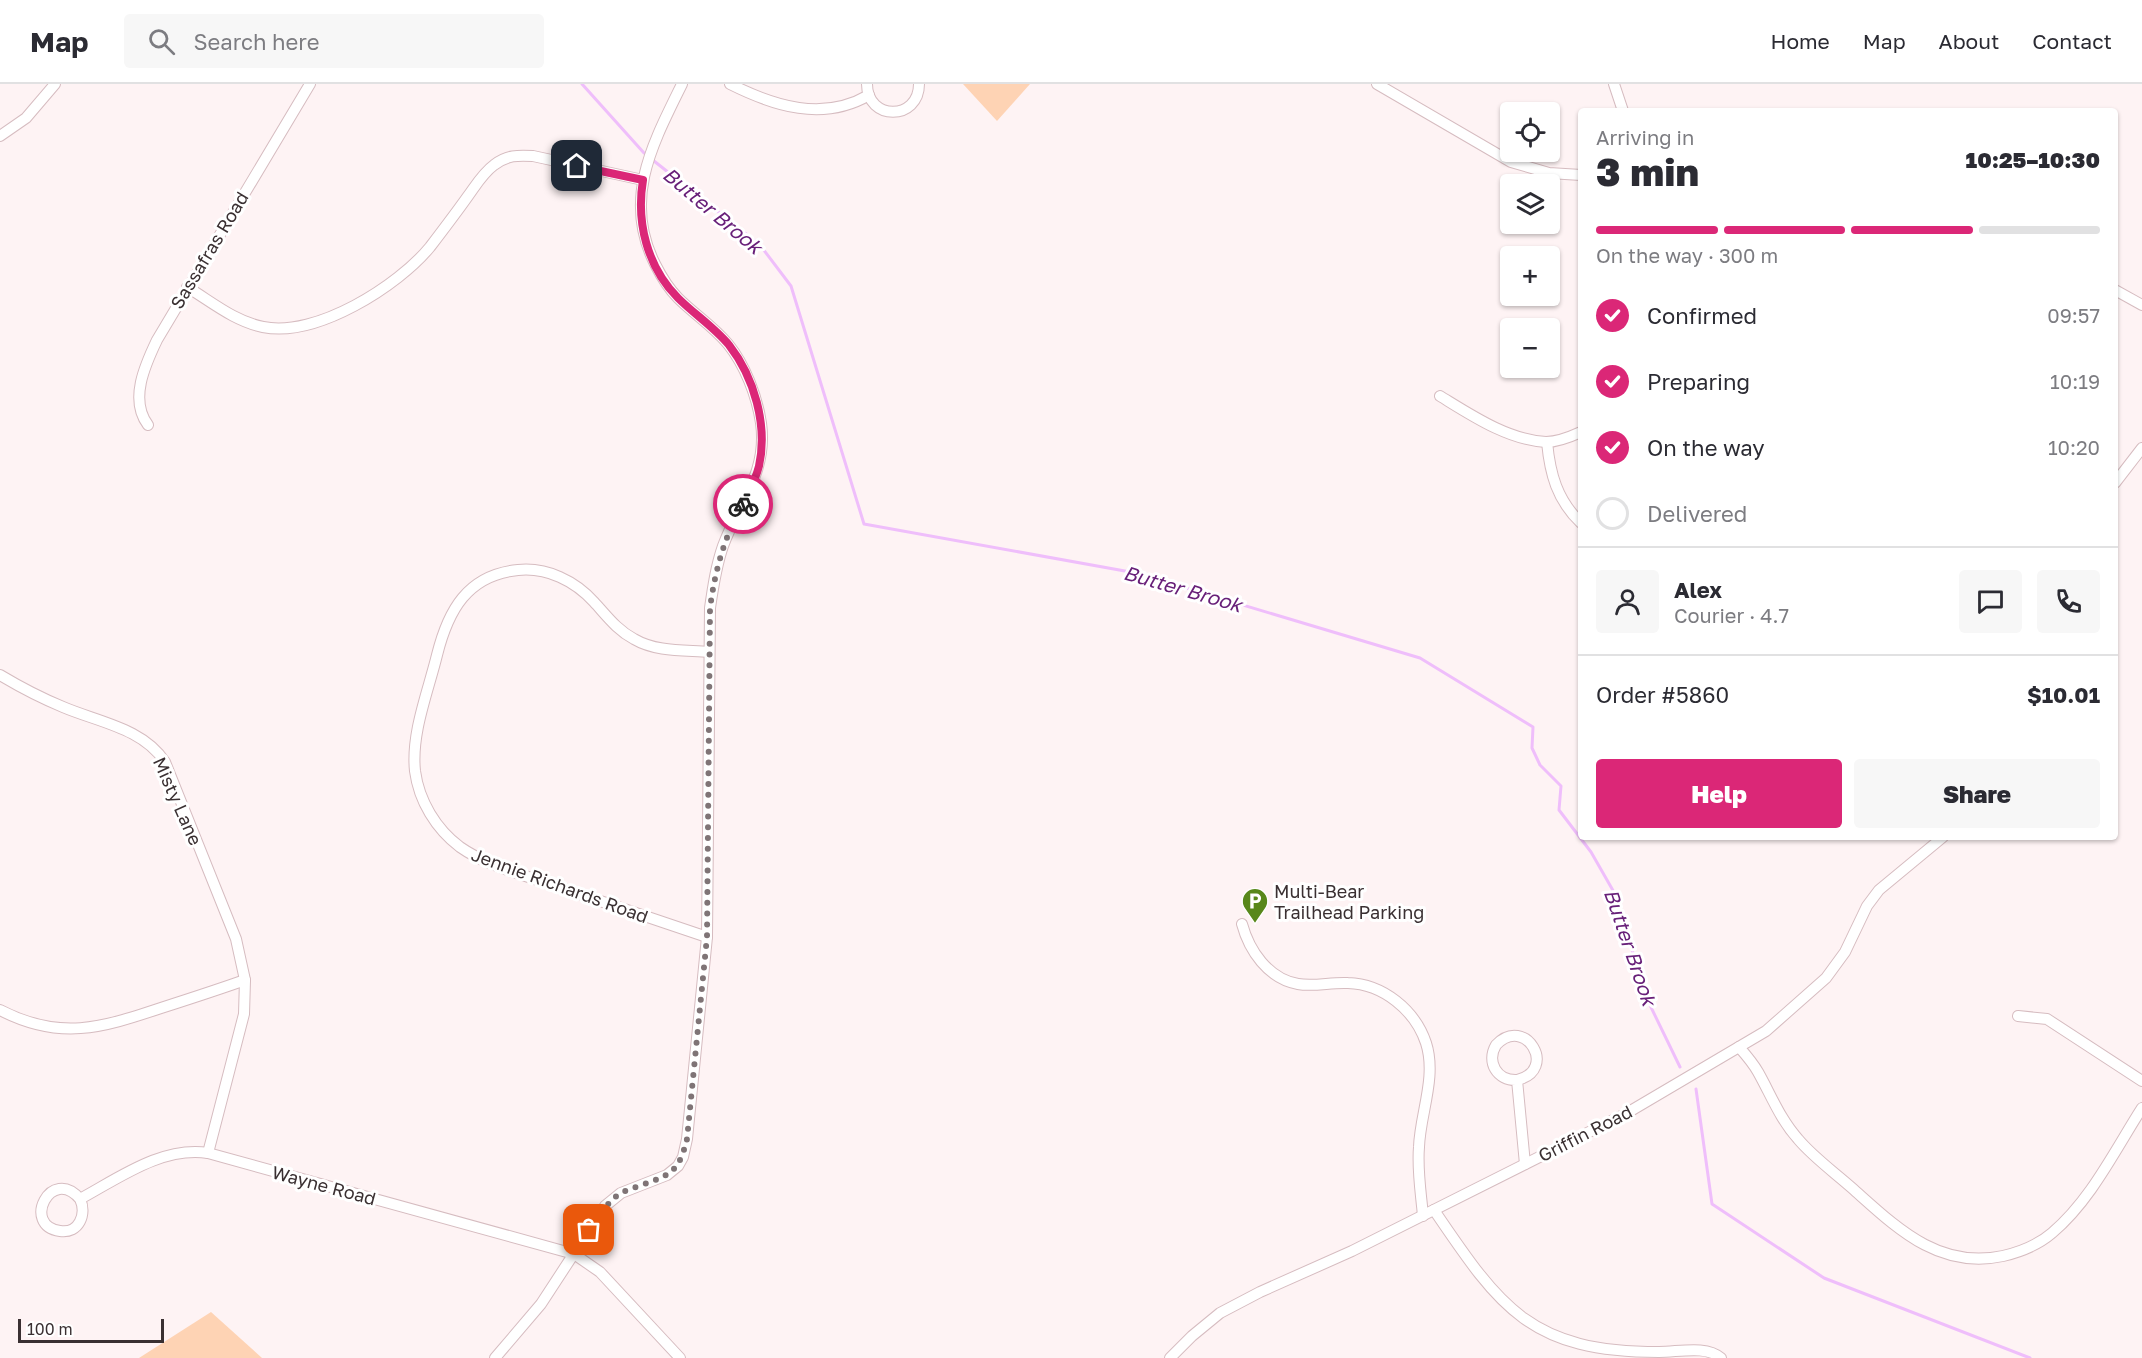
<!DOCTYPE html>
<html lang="en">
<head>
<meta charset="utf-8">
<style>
  body { margin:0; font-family:"Golos Text",sans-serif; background:#f7f7f7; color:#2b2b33; height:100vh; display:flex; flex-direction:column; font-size:22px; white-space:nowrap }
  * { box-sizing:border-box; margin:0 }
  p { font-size:20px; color:#7c7c81 }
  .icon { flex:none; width:33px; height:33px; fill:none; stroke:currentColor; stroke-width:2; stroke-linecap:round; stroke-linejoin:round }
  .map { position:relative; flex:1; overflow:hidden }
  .side { position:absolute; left:1578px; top:24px; width:540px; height:732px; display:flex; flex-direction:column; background:#fff; border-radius:6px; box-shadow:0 2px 4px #0004 }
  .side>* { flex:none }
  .fabs { position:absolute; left:1500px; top:18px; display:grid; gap:12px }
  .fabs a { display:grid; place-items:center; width:60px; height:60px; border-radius:6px; background:#fff; box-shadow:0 2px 4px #0004; font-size:30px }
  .scale { position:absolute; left:18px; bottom:15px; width:146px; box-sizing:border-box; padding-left:6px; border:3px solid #3a3032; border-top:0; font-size:16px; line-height:21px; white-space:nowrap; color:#3a3032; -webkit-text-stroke:4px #fff; paint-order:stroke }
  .pin { position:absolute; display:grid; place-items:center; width:51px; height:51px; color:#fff; margin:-26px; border-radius:12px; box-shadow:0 3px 9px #0006 }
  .courier { position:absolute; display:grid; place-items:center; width:60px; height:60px; margin:-30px; border:4px solid #db2777; border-radius:50%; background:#fff; color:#222; box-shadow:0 2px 8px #0007 }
  .headline em { font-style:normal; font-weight:800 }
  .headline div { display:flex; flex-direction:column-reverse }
  .headline { display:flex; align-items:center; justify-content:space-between; height:102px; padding:0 18px }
  h1 { font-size:39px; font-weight:800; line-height:45px }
  .bar { display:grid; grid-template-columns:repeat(4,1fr); gap:9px 6px; align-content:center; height:72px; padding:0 18px }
  .bar i { height:8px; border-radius:4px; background:#e1e1e2 }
  .bar .selected { background:#db2777 }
  .bar p { grid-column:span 4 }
  .line { display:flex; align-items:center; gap:15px; padding:0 18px; border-top:2px solid #e1e1e2 }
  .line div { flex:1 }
  .round { display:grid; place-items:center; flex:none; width:63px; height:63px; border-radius:6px; background:#f7f7f7 }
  ol { padding:0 18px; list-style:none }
  li { display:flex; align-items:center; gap:18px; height:66px }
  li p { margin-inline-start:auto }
  li .icon { padding:6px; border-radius:50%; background:#db2777; color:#fff; stroke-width:4 }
  li:last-child { color:#7c7c81 }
  li i { width:33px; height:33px; border:3px solid #e1e1e2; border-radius:50% }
  .action { display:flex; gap:12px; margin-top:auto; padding:12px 18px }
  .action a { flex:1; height:69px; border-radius:6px; background:#db2777; color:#fff; font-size:24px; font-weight:800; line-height:69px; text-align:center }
  .action a+a { background:#f7f7f7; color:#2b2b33 }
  header { display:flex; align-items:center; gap:36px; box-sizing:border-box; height:84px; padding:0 30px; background:#fff; border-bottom:2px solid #e1e1e2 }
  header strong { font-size:28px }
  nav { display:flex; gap:33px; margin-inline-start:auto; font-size:21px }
  .search { width:420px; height:54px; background:#f7f7f7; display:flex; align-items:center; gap:15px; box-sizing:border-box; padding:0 21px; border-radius:6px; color:#7c7c81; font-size:22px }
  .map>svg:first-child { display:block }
</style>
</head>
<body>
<header>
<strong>Map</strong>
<div class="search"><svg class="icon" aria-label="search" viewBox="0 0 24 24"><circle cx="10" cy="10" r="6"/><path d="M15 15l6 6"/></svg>Search here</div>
<nav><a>Home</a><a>Map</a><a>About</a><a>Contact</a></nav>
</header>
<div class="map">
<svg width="2142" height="1274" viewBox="0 0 2142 1274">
  <rect width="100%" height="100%" fill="#fef3f4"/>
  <g fill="#fed3b4">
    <polygon points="963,0 1030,0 997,37"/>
    <polygon points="211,1228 262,1274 139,1274"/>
  </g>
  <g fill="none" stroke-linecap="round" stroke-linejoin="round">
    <g stroke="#efbefb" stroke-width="3">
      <polyline points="582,0 644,69"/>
      <polyline points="654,77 760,161 791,202 864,440 1136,489 1420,574 1533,643 1532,664 1540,681 1561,702 1559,726 1591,768 1615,810 1647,915 1680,983"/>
      <polyline points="1696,1005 1712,1120 1824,1194 2030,1274"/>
    </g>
    <g stroke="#d6bcc0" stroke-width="12">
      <g id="minor">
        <path d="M730,0C774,22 823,38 869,11"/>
        <path d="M867,0C867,37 919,37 919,0"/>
        <polyline points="1377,0 1511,78 1549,89 1581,91"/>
        <polyline points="1614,0 1623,27"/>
        <polyline points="0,52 26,34 55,0"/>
        <path d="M187,203C212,218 234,237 263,243C316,254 398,202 430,163C443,146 456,129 468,112C476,101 483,89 494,81C507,71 518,71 533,72L643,96"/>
        <polyline points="2115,206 2142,221"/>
        <path d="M1440,312C1471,331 1508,356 1546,358C1558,358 1570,353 1581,348"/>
        <path d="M148,341C129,316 145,281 157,256L310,0"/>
        <path d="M1547,358C1550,390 1557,416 1581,439"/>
        <polyline points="2115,399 2142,364"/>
        <path d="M0,591C20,603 41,614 63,623C98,638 143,644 165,678L236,855L245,896L244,930L208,1069"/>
        <path d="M1242,840C1249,866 1268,895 1298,900C1314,903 1331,898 1348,899C1383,900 1415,926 1426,959C1437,993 1420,1030 1419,1063C1417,1086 1421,1109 1423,1132"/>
        <path d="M707,853C656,836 604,818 552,801C522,790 487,782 460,763C436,745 419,717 415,687C411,649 428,608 437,571C448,527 467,491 518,486C547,483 575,497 594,518C607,532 617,546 634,555C656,568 684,566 709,568"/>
        <path d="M0,926C60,957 101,944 161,924C189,915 217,906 245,896"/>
        <polyline points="2018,932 2047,935 2142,997"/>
        <path d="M1739,963C1746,971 1753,979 1758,988C1771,1011 1780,1035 1798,1055C1813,1073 1834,1088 1852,1104C1896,1143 1938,1186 2003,1172C2020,1168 2038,1161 2052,1149C2091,1116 2115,1066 2142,1024"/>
        <path d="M1517,996C1559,986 1525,930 1496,961C1486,978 1497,997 1517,996L1525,1080"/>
        <path d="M80,1115C87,1130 79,1150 60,1147C21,1142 51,1081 80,1115C119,1094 162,1062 208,1069L574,1170L600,1188L680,1274"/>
        <path d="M1434,1126C1501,1225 1531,1268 1659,1268C1679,1268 1706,1261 1721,1274"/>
        <path d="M495,1274L541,1220L605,1122L621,1109L667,1091L678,1082L683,1073L687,1055L707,853L710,524C713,503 716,482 723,462C739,418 768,389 761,339C757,312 745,281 728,260C713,242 694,230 678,214C668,204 661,192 655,180C622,115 653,59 682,0"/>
        <polyline points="1170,1274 1192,1252 1220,1229 1260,1208 1352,1167 1627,1029 1766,947 1826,894 1845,868 1867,822 1879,806 1943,753"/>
      </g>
    </g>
    <use href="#minor" stroke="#fff" stroke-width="10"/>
  </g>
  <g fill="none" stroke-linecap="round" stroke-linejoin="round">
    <path stroke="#7f7476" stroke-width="6" stroke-dasharray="0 10.8" d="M589,1146C598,1133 606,1120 619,1110C626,1106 634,1104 641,1101C672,1091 679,1087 687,1055L707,853L710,524C715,487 724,453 743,420"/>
    <path stroke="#db2777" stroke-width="8" d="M577,82L643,96C636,138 647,183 678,214C694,230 714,243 729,261C754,293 768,341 759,382C756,395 749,408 743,420"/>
  </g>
  <defs>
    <g id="parking-pin" transform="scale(1.35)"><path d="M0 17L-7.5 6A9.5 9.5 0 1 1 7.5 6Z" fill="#58871a" stroke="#fff"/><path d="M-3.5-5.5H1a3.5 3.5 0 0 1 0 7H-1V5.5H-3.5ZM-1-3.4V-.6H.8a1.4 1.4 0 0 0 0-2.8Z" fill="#fff"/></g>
  </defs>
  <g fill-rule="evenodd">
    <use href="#parking-pin" x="1255" y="817"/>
  </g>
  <g text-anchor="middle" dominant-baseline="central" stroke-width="6" stroke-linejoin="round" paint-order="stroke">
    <g font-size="18" fill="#3a3032" stroke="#fff">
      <text transform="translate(209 166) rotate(-59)">Sassafras Road</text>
      <text transform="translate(178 717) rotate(66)">Misty Lane</text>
      <text transform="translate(560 801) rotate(20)">Jennie Richards Road</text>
      <text transform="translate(1585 1049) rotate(-27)">Griffin Road</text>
      <text transform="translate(324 1101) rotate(15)">Wayne Road</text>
    </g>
    <g font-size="18" fill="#3a3032" stroke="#fff" text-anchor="start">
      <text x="1274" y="807">Multi-Bear<tspan x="1274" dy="21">Trailhead Parking</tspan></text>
    </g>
    <g font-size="20" font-style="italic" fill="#682079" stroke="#fff">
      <text transform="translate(713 126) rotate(40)">Butter Brook</text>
      <text transform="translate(1183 504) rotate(16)">Butter Brook</text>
      <text transform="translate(1631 863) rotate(71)">Butter Brook</text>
    </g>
  </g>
</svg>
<div class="fabs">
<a><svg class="icon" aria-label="locate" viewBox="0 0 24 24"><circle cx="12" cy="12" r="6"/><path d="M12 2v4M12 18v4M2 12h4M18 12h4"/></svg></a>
<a><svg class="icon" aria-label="layers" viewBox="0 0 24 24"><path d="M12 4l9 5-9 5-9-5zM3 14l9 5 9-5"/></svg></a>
<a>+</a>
<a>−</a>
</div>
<div class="scale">100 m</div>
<div class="pin" style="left:589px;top:1146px;background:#ea580c"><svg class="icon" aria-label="bag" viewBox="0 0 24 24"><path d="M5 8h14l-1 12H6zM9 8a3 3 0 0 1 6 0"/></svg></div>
<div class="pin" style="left:577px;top:82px;background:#1f2937"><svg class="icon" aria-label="home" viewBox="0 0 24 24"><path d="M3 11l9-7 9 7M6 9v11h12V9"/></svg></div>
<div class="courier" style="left:743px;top:420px"><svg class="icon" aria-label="bike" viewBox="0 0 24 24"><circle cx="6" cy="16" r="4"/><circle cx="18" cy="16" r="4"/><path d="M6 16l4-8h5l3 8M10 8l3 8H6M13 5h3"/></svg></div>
<section class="side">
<div class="headline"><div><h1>3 min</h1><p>Arriving in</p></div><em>10:25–10:30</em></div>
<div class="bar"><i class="selected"></i><i class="selected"></i><i class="selected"></i><i></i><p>On the way · 300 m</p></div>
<ol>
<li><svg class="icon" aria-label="check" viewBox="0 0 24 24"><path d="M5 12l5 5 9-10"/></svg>Confirmed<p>09:57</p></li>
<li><svg class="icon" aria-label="check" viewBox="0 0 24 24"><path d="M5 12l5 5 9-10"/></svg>Preparing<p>10:19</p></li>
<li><svg class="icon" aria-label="check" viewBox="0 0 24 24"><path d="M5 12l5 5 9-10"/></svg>On the way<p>10:20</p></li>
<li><i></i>Delivered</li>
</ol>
<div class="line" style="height:108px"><a class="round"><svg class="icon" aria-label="person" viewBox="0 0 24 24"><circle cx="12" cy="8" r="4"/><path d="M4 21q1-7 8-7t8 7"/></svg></a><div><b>Alex</b><p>Courier · 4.7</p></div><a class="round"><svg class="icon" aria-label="chat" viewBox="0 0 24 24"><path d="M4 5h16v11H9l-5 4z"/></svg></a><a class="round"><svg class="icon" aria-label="phone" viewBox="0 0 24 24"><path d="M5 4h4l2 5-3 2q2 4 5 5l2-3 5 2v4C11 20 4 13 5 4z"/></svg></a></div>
<div class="line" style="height:78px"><div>Order #5860</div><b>$10.01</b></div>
<div class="action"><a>Help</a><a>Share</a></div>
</section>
</div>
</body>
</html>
